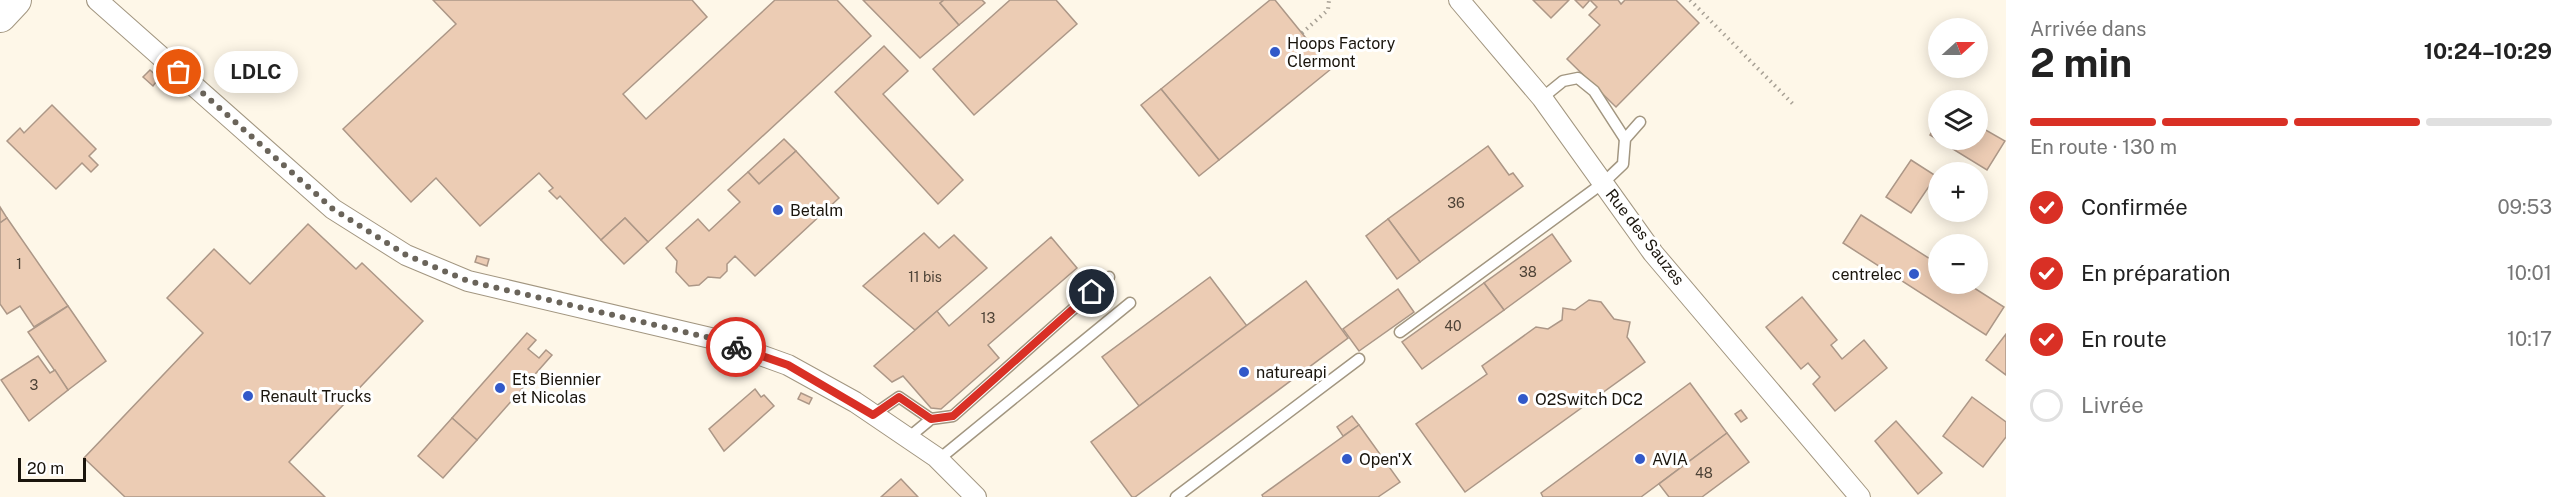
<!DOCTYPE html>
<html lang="fr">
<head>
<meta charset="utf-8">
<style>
  body { margin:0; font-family:"Public Sans",sans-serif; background:#f2f2f2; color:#222; height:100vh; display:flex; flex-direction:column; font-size:22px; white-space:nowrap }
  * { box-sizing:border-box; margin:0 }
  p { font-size:20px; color:#767676 }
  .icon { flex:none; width:33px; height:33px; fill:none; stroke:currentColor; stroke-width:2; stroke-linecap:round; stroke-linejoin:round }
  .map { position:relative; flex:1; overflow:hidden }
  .drawer { display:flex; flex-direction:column; background:#fff; width:570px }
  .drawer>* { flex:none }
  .needle { width:39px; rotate:69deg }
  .buttons { position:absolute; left:1928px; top:18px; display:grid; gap:12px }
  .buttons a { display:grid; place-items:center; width:60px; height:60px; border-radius:50%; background:#fff; box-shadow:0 3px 15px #0003; font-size:30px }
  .scale { position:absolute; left:18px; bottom:15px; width:68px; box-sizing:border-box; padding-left:6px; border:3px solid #1a150d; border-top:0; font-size:16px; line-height:21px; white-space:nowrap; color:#1a150d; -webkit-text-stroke:4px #fff; paint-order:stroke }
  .pin { position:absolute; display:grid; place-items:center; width:51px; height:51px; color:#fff; margin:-26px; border:3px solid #fff; border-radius:50%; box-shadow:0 2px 6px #0007 }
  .courier { position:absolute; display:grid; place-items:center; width:60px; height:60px; margin:-30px; border:4px solid #d93025; border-radius:50%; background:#fff; color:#222; box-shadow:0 2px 8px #0007 }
  .bubble { position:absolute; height:42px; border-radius:21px; background:#fff; box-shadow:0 3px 15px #0003; font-size:20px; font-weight:700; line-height:42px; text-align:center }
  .overview em { font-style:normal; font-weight:700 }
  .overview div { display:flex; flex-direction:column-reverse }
  .overview { display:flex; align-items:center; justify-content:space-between; height:102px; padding:0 24px }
  h1 { font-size:39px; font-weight:700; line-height:45px }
  .bar { display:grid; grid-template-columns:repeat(4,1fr); gap:9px 6px; align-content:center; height:72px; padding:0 24px }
  .bar i { height:8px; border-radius:4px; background:#e0e0e0 }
  .bar .active { background:#d93025 }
  .bar p { grid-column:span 4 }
  ol { padding:0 24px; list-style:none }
  li { display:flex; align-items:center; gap:18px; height:66px }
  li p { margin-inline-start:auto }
  li .icon { padding:6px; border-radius:50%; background:#d93025; color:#fff; stroke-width:4 }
  li:last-child { color:#767676 }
  li i { width:33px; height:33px; border:3px solid #e0e0e0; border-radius:50% }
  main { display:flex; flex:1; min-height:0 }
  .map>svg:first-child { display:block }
</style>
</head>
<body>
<main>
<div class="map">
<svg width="2006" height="497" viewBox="0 0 2006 497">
  <rect width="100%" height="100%" fill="#fef7e8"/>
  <g fill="#ecccb4" stroke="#ac9787" stroke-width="1.5">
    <polygon points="433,0 692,0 707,17 623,94 646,119 775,0 837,0 871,36 648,242 625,218 601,240 560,196 557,199 549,191 553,188 539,173 480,226 436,178 411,202 343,129 456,24"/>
    <polygon points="863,0 944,0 940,3 959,25 920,58"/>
    <polygon points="944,0 982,0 985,3 959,25 940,3"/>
    <polygon points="1010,0 1056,0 1077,24 974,115 933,69"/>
    <polygon points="1270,0 1275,0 1331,69 1219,160 1161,89"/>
    <polygon points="1533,0 1569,0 1551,18"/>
    <polygon points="1575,0 1618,0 1621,4 1625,0 1676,0 1699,23 1616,107 1567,59 1600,25 1589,15 1597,7 1590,0 1583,8"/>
    <polygon points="884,46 908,71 883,94 963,180 938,204 835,92"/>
    <polygon points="150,70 159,78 153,86 143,77"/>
    <polygon points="1161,89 1219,160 1199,176 1141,105"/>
    <polygon points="52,105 96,149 89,156 98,165 91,172 82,163 56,189 7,141 20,128 24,133"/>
    <polygon points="1938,122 1938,140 1977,140 1977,125 2005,141 1987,170 1930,135"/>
    <polygon points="784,139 796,151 759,184 748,172"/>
    <polygon points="1488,146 1509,175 1513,173 1523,186 1420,262 1388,219"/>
    <polygon points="796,151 839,198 755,276 735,256 727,264 727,271 720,278 708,277 699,285 689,286 676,272 677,261 666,248 698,219 709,231 740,202 728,190 748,172 759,184"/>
    <polygon points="1911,160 1936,176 1911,213 1886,197"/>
    <polygon points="0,207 7,218 0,223"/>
    <polygon points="1861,215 1938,264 1938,284 1968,284 2004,307 1986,335 1843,243"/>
    <polygon points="7,218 68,306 34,327 20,306 7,314 0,304 0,223"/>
    <polygon points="625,218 648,242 624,264 601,240"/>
    <polygon points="1388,219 1420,262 1397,279 1366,236"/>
    <polygon points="308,224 356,269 362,263 423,321 289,462 325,497 125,497 84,458 203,333 167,298 214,249 250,284"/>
    <polygon points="924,233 939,248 954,235 987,268 915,330 863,286"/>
    <polygon points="1552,234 1571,261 1504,310 1484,283"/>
    <polygon points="1051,237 1077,268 988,345 999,358 941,409 931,408 903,376 892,382 874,366 937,311 949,326"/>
    <polygon points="477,256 489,259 487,266 475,262"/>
    <polygon points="1210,277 1247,326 1139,406 1102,357"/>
    <polygon points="1306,281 1348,338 1135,497 1132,497 1091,442"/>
    <polygon points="1484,283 1504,310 1422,369 1402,342"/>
    <polygon points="1398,289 1414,312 1359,351 1343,329"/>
    <polygon points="1802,297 1837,340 1831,345 1842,359 1864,340 1887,368 1835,411 1813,384 1820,377 1808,363 1801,369 1766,327"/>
    <polygon points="1589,300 1601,302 1614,319 1630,322 1627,337 1645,362 1465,492 1416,424 1487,374 1482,366 1536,327 1548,329 1562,320 1563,308 1575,310"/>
    <polygon points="68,306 106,361 68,390 28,332"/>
    <polygon points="527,333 536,340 528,349 539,358 546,350 552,355 477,440 452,418"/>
    <polygon points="2006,334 2006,375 1986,360"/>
    <polygon points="38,356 50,373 55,370 68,390 29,421 1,380"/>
    <polygon points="1690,383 1727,433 1641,497 1543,497 1541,493"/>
    <polygon points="755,389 761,397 764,395 774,406 724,451 709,429"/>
    <polygon points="801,393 812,398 809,404 798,399"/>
    <polygon points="1972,397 2006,422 2006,437 1983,467 1943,436"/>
    <polygon points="1741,410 1747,418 1741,422 1735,414"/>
    <polygon points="1352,416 1359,425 1343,436 1337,427"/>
    <polygon points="452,418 477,440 443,478 418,456"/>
    <polygon points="1896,421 1942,473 1918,494 1875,441"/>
    <polygon points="1359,425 1400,482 1378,497 1263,497 1262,495"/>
    <polygon points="1727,433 1749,462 1702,497 1669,497 1659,484"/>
    <polygon points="901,479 918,497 881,497"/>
  </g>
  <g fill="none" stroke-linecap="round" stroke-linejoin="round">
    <g stroke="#a29680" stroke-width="13">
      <g id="lane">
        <polyline points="1542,98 1563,81 1578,78 1594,91 1625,139"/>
        <polyline points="1400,332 1603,183 1623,164 1625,139 1640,122"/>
        <polyline points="873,415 899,397 931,419"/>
        <polyline points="908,438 931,419 953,416 1109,277"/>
        <polyline points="938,460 1130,303"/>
        <polyline points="1176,497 1359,359"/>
      </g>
    </g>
    <g stroke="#a29680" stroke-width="22">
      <g id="street">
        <polyline points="97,0 333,209 406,255 468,281 719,340 788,365 855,402 936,457 976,497"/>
        <polyline points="1459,0 1542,98 1653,253 1860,497"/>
      </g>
    </g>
    <g stroke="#a29680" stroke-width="34">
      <polyline id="primary" points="0,16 15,0"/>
    </g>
    <g stroke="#a8a195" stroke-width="4" stroke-dasharray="1.5 4.5" stroke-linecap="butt">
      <polyline points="1690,0 1794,105"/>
      <polyline points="1302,33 1328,10 1329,0"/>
    </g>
    <use href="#lane" stroke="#fff" stroke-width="10"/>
    <use href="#street" stroke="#fff" stroke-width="20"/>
    <use href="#primary" stroke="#fff" stroke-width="32"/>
  </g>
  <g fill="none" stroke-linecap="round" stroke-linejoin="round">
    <polyline stroke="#6a645a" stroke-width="6" stroke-dasharray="0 10.8" points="179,72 333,209 406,255 468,281 719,340 736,347"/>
    <polyline stroke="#d93025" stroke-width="8" points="736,347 788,365 873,415 899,397 931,419 953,416 1092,292"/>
  </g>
  <g fill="#3259c9" stroke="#fff" stroke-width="2">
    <circle cx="1275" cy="52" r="6"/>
    <circle cx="778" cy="210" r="6"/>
    <circle cx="1914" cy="274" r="6"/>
    <circle cx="1244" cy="372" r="6"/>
    <circle cx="500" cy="388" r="6"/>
    <circle cx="248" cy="396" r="6"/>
    <circle cx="1523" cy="399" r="6"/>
    <circle cx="1347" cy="459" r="6"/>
    <circle cx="1640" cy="459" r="6"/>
  </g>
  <g text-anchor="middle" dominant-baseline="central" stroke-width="6" stroke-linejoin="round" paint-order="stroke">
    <g font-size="14" fill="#4e4337">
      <text x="1456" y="203">36</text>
      <text x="19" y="264">1</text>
      <text x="1528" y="272">38</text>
      <text x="925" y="277">11 bis</text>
      <text x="988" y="318">13</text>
      <text x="1453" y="326">40</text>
      <text x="34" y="385">3</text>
      <text x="1704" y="473">48</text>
    </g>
    <g font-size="16" fill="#1a150d" stroke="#fff" text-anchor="start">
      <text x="1287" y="43">Hoops Factory<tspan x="1287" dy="18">Clermont</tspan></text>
      <text x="790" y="210">Betalm</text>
      <text x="1902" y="274" text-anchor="end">centrelec</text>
      <text x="1256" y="372">natureapi</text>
      <text x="512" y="379">Ets Biennier<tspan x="512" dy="18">et Nicolas</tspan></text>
      <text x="260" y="396">Renault Trucks</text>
      <text x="1535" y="399">O2Switch DC2</text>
      <text x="1359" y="459">Open'X</text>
      <text x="1652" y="459">AVIA</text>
    </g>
    <g font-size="16" fill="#1a150d" stroke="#fff">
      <text transform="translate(1645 237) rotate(52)">Rue des Sauzes</text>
    </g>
  </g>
</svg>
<div class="buttons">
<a><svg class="needle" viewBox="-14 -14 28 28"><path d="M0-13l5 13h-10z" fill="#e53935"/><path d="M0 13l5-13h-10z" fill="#767676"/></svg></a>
<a><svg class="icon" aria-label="layers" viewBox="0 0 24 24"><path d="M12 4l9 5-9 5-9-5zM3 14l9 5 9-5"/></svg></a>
<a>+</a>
<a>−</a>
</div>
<div class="scale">20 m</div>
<div class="pin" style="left:179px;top:72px;background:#ea580c"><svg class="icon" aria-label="bag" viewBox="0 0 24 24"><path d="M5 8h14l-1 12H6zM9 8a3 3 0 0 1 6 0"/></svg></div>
<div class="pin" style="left:1092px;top:292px;background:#1f2937"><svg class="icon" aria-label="home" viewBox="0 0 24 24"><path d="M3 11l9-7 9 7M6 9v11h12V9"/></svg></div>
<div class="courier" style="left:736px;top:347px"><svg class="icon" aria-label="bike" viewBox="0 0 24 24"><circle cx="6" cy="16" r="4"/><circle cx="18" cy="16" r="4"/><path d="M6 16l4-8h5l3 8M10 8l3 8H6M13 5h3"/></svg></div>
<div class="bubble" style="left:214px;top:51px;width:84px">LDLC</div>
</div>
<section class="drawer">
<div class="overview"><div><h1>2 min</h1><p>Arrivée dans</p></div><em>10:24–10:29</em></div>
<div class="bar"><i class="active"></i><i class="active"></i><i class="active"></i><i></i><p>En route · 130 m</p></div>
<ol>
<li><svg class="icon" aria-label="check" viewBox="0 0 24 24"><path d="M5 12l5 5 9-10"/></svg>Confirmée<p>09:53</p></li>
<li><svg class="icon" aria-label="check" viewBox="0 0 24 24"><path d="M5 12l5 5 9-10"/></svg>En préparation<p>10:01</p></li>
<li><svg class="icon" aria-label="check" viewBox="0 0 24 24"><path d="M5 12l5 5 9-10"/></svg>En route<p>10:17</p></li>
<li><i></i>Livrée</li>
</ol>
</section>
</main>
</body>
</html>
